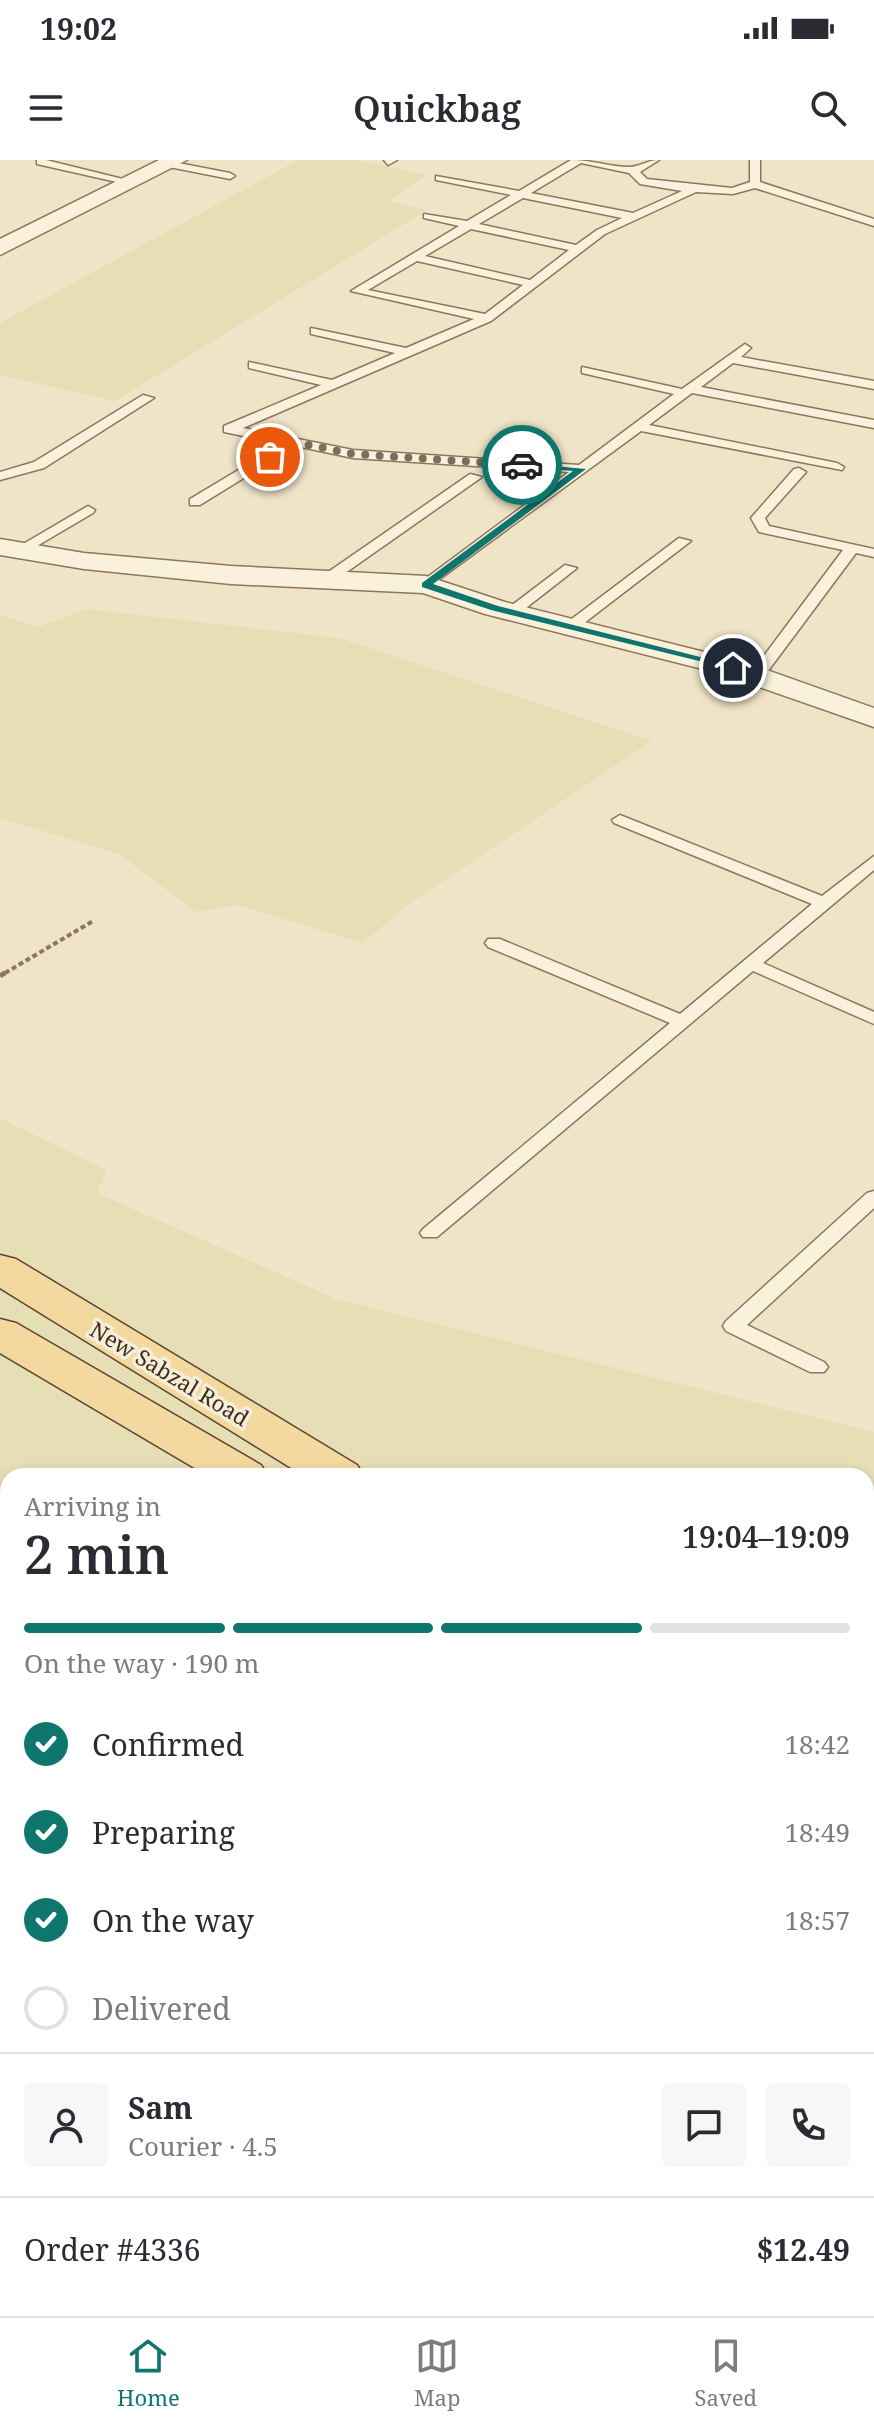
<!DOCTYPE html>
<html lang="en">
<head>
<meta charset="utf-8">
<style>
  body { margin:0; font-family:"Noto Serif",serif; background:#f7f7f7; color:#2b2b33; height:100vh; display:flex; flex-direction:column; font-size:30px; white-space:nowrap }
  * { box-sizing:border-box; margin:0 }
  p { font-size:26px; color:#7c7c81 }
  .icon { flex:none; width:44px; height:44px; fill:none; stroke:currentColor; stroke-width:2; stroke-linecap:round; stroke-linejoin:round }
  .map { position:relative; flex:1; overflow:hidden }
  .panel { position:absolute; left:0px; top:1308px; width:874px; height:848px; display:flex; flex-direction:column; background:#fff; border-radius:24px 24px 0 0; box-shadow:0 4px 12px #0003 }
  .panel>* { flex:none }
  .pin { position:absolute; display:grid; place-items:center; width:68px; height:68px; color:#fff; margin:-34px; border:4px solid #fff; border-radius:50%; box-shadow:0 2px 8px #0007 }
  .courier { position:absolute; display:grid; place-items:center; width:80px; height:80px; margin:-40px; border:6px solid #0f766e; border-radius:50%; background:#fff; color:#222; box-shadow:0 2px 10px #0007 }
  .overview em { font-style:normal; font-weight:600 }
  .overview div { display:flex; flex-direction:column-reverse }
  .overview { display:flex; align-items:center; justify-content:space-between; height:136px; padding:0 24px }
  h1 { font-size:52px; font-weight:600; line-height:60px }
  .bar { display:grid; grid-template-columns:repeat(4,1fr); gap:12px 8px; align-content:center; height:96px; padding:0 24px }
  .bar i { height:10px; border-radius:6px; background:#e1e1e2 }
  .bar .selected { background:#0f766e }
  .bar p { grid-column:span 4 }
  .line { display:flex; align-items:center; gap:20px; padding:0 24px; border-top:2px solid #e1e1e2 }
  .line div { flex:1 }
  .round { display:grid; place-items:center; flex:none; width:84px; height:84px; border-radius:8px; background:#f7f7f7 }
  ol { padding:0 24px; list-style:none }
  li { display:flex; align-items:center; gap:24px; height:88px }
  li p { margin-inline-start:auto }
  li .icon { padding:8px; border-radius:50%; background:#0f766e; color:#fff; stroke-width:4 }
  li:last-child { color:#7c7c81 }
  li i { width:44px; height:44px; border:4px solid #e1e1e2; border-radius:50% }
  .status { display:flex; justify-content:space-between; align-items:center; height:56px; padding:0 40px; background:#fff; direction:ltr }
  .status svg { height:22px; fill:currentColor }
  header { display:flex; justify-content:space-between; align-items:center; height:104px; padding:0 24px; background:#fff; font-size:36px; font-weight:600 }
  .tabs { display:flex; justify-content:space-around; align-items:center; height:112px; border-top:2px solid #e1e1e2; background:#fff; font-size:22px; color:#7c7c81 }
  .tabs a { display:grid; justify-items:center; gap:4px }
  .tabs .selected { color:#0f766e }
  .map>svg:first-child { display:block }
</style>
</head>
<body>
<div class="status"><b>19:02</b><svg viewBox="0 0 49 12"><path d="M0 12V9h3v3zM5 12V6h3v6zM10 12V3h3v9zM15 12V0h3v12zM26 1h20v11H26zM47 4h2v5h-2z"/></svg></div>
<header><svg class="icon" aria-label="menu" viewBox="0 0 24 24"><path d="M4 6h16M4 12h16M4 18h16"/></svg>Quickbag<svg class="icon" aria-label="search" viewBox="0 0 24 24"><circle cx="10" cy="10" r="6"/><path d="M15 15l6 6"/></svg></header>
<div class="map">
<svg width="874" height="2156" viewBox="0 0 874 2156">
  <rect width="100%" height="100%" fill="#f0e4c8"/>
  <g fill="#e6deb5">
    <polygon points="298,0 354,0 427,15 389,41 427,50 115,241 0,215 0,163"/>
    <polygon points="86,449 339,478 652,581 410,743 363,783 238,745 196,752 119,694 0,658 0,455 39,467"/>
    <polygon points="0,958 106,1010 97,1033 336,1139 874,1272 874,2081 866,2079 866,1316 8,1316 8,1840 0,1835"/>
  </g>
  <g fill="none" stroke-linecap="round" stroke-linejoin="round">
    <g stroke="#8d765c" stroke-width="3">
      <g id="service">
        <polygon points="37,0 46,0 135,22 130,25 37,4"/>
        <polygon points="384,0 397,0 388,5"/>
        <path d="M571,0C592,0 611,7 629,7C639,7 648,0 659,0L640,12L647,19L732,28L750,22V0H760V22L874,59V66L755,28L733,34L696,32L605,74L491,161L243,268L353,290L579,305L674,234L582,213V207L682,229L745,184L751,188L741,197L874,221V229L733,203L701,227L874,260V268L692,233L649,265L837,303L844,307L842,310L641,271L426,429L421,428V422L569,312L353,298L296,286L200,345H190V339L282,284L224,272V266L321,225L249,208V202L332,220L395,193L311,174V168L406,188L474,159L351,131L459,66L424,58V54L467,61L511,35L436,20V16L519,31ZM581,3L629,13L640,24L682,31L633,53L531,33ZM523,38L622,58L597,70L576,85L479,64ZM471,69L569,90L530,120L425,96ZM417,101L523,125L485,154L368,130Z"/>
        <polygon points="168,1 230,13 235,16 230,19 164,6 163,4"/>
        <polygon points="143,235 154,238 44,308 0,320 0,312 34,302"/>
        <polygon points="799,308 806,312 765,358 769,366 874,389 874,397 856,393 762,519 757,521 749,516 843,390 759,372 751,358 794,309"/>
        <polygon points="470,314 482,317 331,423 321,423 321,417"/>
        <polygon points="88,346 95,350 93,353 25,393 13,390"/>
        <polygon points="679,378 691,381 575,470 565,470 565,464"/>
        <polygon points="565,405 577,408 517,455 507,455 507,449"/>
        <polygon points="620,655 822,736 874,696 874,710 763,803 874,852 874,864 753,811 437,1077 423,1077 420,1073 423,1069 670,863 488,787 485,783 488,779 500,779 680,854 812,744 614,663 612,660"/>
        <polygon points="874,1031 874,1048 747,1165 824,1202 828,1207 824,1212 810,1212 726,1171 723,1166 726,1161 867,1033"/>
      </g>
    </g>
    <g stroke="#8d765c" stroke-width="3">
      <g id="minor">
        <polygon points="159,0 187,0 0,95 0,79"/>
        <polygon points="0,379 84,393 231,406 426,416 505,442 744,502 874,548 874,567 722,514 485,454 423,433 231,424 84,409 0,395"/>
        <polygon points="0,1833 8,1835 8,1879 0,1877"/>
      </g>
    </g>
    <g stroke="#5b4430" stroke-width="3">
      <g id="primary">
        <polygon points="0,1095 16,1099 357,1305 364,1316 304,1316 0,1128"/>
        <polygon points="0,1159 16,1163 261,1305 268,1316 208,1316 0,1193"/>
        <polygon points="866,1600 874,1602 874,1645 866,1643"/>
        <polygon points="866,1672 874,1674 874,1719 866,1717"/>
        <polygon points="8,1943 8,1993 0,1994 0,1944"/>
        <polygon points="866,2060 874,2062 874,2116 866,2114"/>
      </g>
    </g>
    <polyline stroke="#8d765c" stroke-width="4" stroke-dasharray="5 3" stroke-linecap="butt" points="5,813 93,761"/>
    <polyline stroke="#8d765c" stroke-width="5" stroke-dasharray="6 4" stroke-linecap="butt" points="0,816 8,811"/>
    <use href="#service" fill="#faf1dc" fill-rule="evenodd"/>
    <use href="#minor" fill="#faf1dc" fill-rule="evenodd"/>
    <use href="#primary" fill="#f3d9a0" fill-rule="evenodd"/>
  </g>
  <polygon fill="#0f766e" points="522,303 586,309 433,424 498,446 736,506 736,510 491,450 422,427 422,423 573,311 519,307"/>
  <g fill="none" stroke-linecap="round" stroke-linejoin="round">
    <polyline stroke="#7c6e5b" stroke-width="8" stroke-dasharray="0 14.4" points="270,297 294,282 353,294 522,305"/>
  </g>
  <g text-anchor="middle" dominant-baseline="central" stroke-width="7" stroke-linejoin="round" paint-order="stroke">
    <g font-size="22" fill="#3d2e20" stroke="#f7eed8">
      <text transform="translate(170 1213) rotate(31)">New Sabzal Road</text>
    </g>
  </g>
</svg>
<div class="pin" style="left:270px;top:297px;background:#ea580c"><svg class="icon" aria-label="bag" viewBox="0 0 24 24"><path d="M5 8h14l-1 12H6zM9 8a3 3 0 0 1 6 0"/></svg></div>
<div class="pin" style="left:733px;top:508px;background:#1f2937"><svg class="icon" aria-label="home" viewBox="0 0 24 24"><path d="M3 11l9-7 9 7M6 9v11h12V9"/></svg></div>
<div class="courier" style="left:522px;top:305px"><svg class="icon" aria-label="car" viewBox="0 0 24 24"><path d="M5 17H2v-5l4-1 3-4h7l3 4 3 1v5h-3M9 17h6M6 11h13"/><circle cx="7" cy="17" r="2"/><circle cx="17" cy="17" r="2"/></svg></div>
<section class="panel">
<div class="overview"><div><h1>2 min</h1><p>Arriving in</p></div><em>19:04–19:09</em></div>
<div class="bar"><i class="selected"></i><i class="selected"></i><i class="selected"></i><i></i><p>On the way · 190 m</p></div>
<ol>
<li><svg class="icon" aria-label="check" viewBox="0 0 24 24"><path d="M5 12l5 5 9-10"/></svg>Confirmed<p>18:42</p></li>
<li><svg class="icon" aria-label="check" viewBox="0 0 24 24"><path d="M5 12l5 5 9-10"/></svg>Preparing<p>18:49</p></li>
<li><svg class="icon" aria-label="check" viewBox="0 0 24 24"><path d="M5 12l5 5 9-10"/></svg>On the way<p>18:57</p></li>
<li><i></i>Delivered</li>
</ol>
<div class="line" style="height:144px"><a class="round"><svg class="icon" aria-label="person" viewBox="0 0 24 24"><circle cx="12" cy="8" r="4"/><path d="M4 21q1-7 8-7t8 7"/></svg></a><div><b>Sam</b><p>Courier · 4.5</p></div><a class="round"><svg class="icon" aria-label="chat" viewBox="0 0 24 24"><path d="M4 5h16v11H9l-5 4z"/></svg></a><a class="round"><svg class="icon" aria-label="phone" viewBox="0 0 24 24"><path d="M5 4h4l2 5-3 2q2 4 5 5l2-3 5 2v4C11 20 4 13 5 4z"/></svg></a></div>
<div class="line" style="height:104px"><div>Order #4336</div><b>$12.49</b></div>
</section>
</div>
<nav class="tabs">
<a class="selected"><svg class="icon" aria-label="home" viewBox="0 0 24 24"><path d="M3 11l9-7 9 7M6 9v11h12V9"/></svg>Home</a>
<a><svg class="icon" aria-label="map" viewBox="0 0 24 24"><path d="M3 6l6-2 6 2 6-2v14l-6 2-6-2-6 2zM9 4v14M15 6v14"/></svg>Map</a>
<a><svg class="icon" aria-label="saved" viewBox="0 0 24 24"><path d="M7 4h10v16l-5-4-5 4z"/></svg>Saved</a>
</nav>
</body>
</html>
